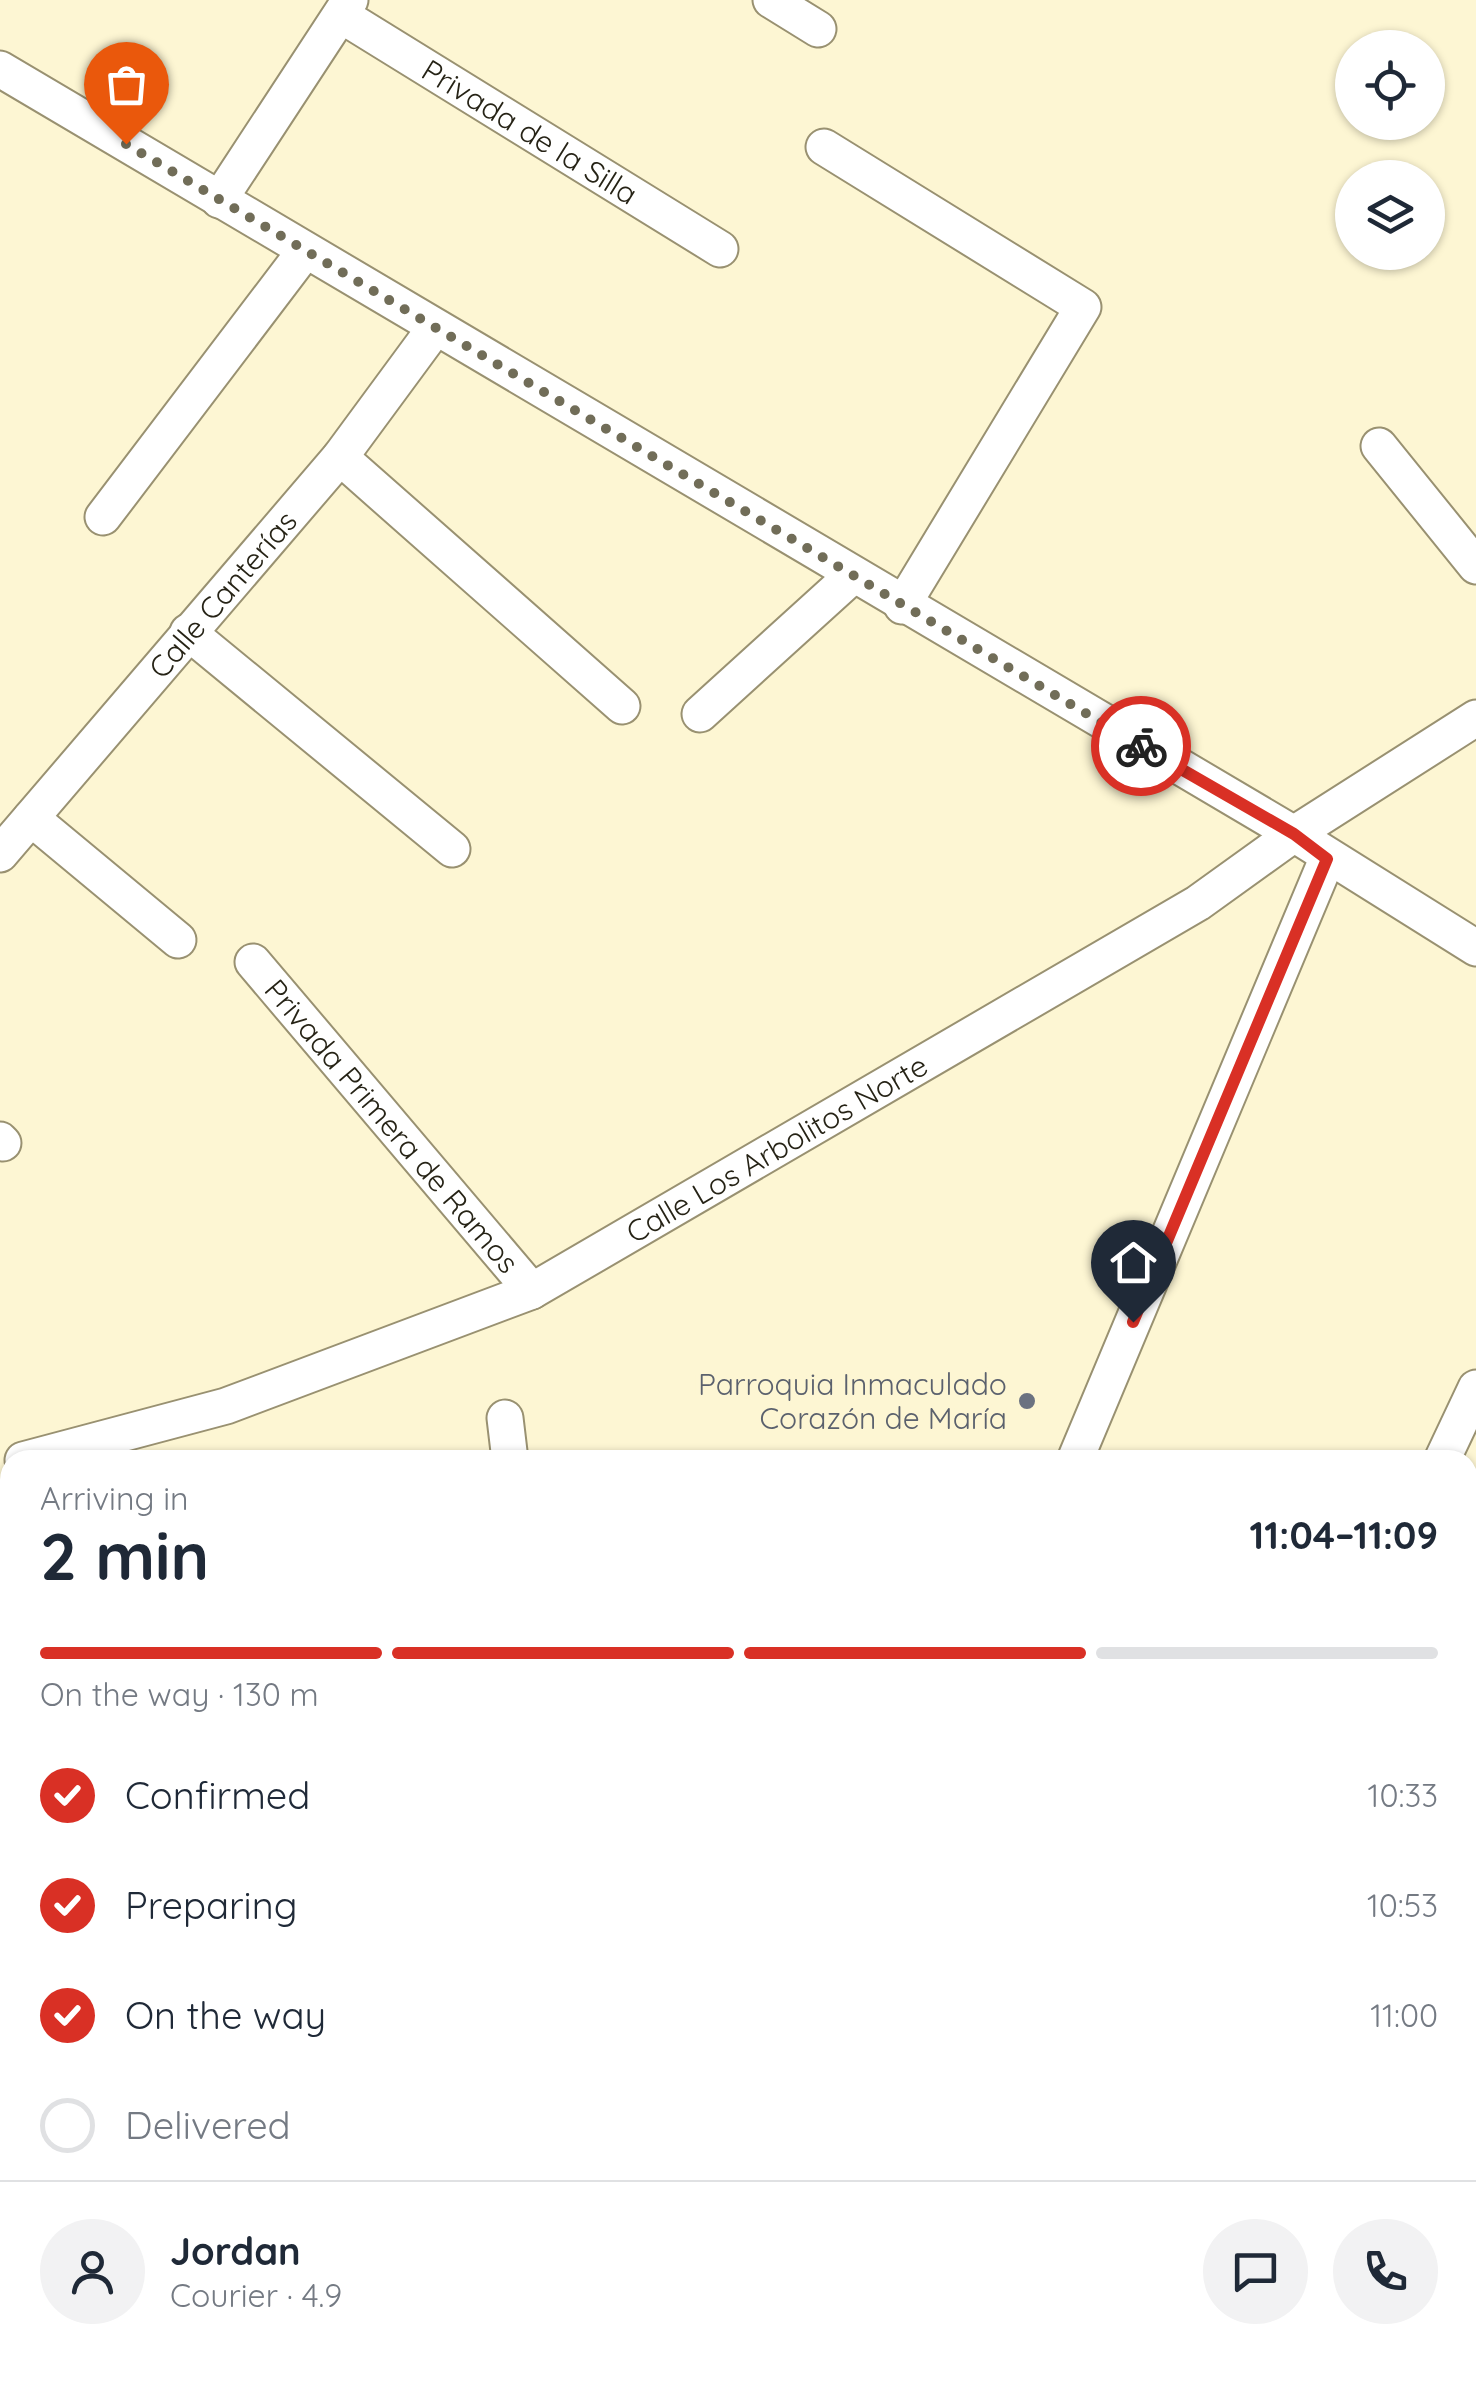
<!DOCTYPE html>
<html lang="en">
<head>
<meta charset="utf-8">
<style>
  body { margin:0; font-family:Quicksand,sans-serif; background:#f2f2f3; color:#1f2937; height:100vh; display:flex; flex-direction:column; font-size:38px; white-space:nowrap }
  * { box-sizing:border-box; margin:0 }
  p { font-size:32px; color:#747a83 }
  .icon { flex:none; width:55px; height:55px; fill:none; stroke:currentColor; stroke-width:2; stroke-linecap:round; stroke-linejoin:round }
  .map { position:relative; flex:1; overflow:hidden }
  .details { position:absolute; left:0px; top:1450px; width:1478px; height:932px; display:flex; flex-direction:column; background:#fff; border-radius:30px 30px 0 0; box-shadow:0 2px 8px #0004 }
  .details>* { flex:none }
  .tools { position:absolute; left:1335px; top:30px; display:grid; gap:20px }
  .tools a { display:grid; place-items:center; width:110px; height:110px; border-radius:50%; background:#fff; box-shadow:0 2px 8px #0004; font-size:50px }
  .pin { position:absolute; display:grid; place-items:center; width:85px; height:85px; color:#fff; margin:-102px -42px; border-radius:50% 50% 50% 0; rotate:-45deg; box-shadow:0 0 10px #0007 }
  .pin .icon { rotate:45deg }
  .courier { position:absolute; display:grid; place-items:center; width:100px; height:100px; margin:-50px; border:8px solid #d93025; border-radius:50%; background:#fff; color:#222; box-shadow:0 2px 12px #0007 }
  .headline em { font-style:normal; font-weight:700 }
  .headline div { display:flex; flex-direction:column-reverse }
  .headline { display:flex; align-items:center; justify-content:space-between; height:170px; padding:0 40px }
  h1 { font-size:65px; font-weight:700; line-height:75px }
  .bar { display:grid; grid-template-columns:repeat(4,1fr); gap:15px 10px; align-content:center; height:120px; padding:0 40px }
  .bar i { height:12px; border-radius:8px; background:#e0e1e3 }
  .bar .current { background:#d93025 }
  .bar p { grid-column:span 4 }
  .line { display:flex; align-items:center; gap:25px; padding:0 40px; border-top:2px solid #e0e1e3 }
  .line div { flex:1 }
  .round { display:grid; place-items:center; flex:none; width:105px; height:105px; border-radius:52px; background:#f2f2f3 }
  ol { padding:0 40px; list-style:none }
  li { display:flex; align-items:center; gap:30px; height:110px }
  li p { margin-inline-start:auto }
  li .icon { padding:10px; border-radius:50%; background:#d93025; color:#fff; stroke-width:4 }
  li:last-child { color:#747a83 }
  li i { width:55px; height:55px; border:5px solid #e0e1e3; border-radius:50% }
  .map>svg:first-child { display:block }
</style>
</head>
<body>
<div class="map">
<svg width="1476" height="2382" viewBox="0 0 1476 2382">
  <rect width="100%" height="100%" fill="#fdf6d3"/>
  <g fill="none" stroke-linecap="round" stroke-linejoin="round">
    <g stroke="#999171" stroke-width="39">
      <g id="street">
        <polyline points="771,0 818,29"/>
        <path id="s1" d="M341,15L720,249"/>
        <polyline points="0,69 1294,834 1476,948"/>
        <polyline points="824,147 1083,307 902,606"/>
        <polyline points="219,200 350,0"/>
        <polyline points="1379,446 1476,566"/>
        <polyline points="340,457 622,706"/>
        <polyline points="103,517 305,251"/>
        <polyline points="188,632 452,849"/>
        <polyline points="700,714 852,576"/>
        <polyline points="31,818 178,940"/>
        <path id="s2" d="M0,854L340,457L435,328"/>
        <path id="s3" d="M253,962L532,1291"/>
        <polyline points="0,1140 3,1143"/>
        <polyline points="505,1418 510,1460"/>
        <path id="s4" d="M23,1460L226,1406L532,1291L1198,903L1294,834L1476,718"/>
        <polyline points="1075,1460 1327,859"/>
        <polyline points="1442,1460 1476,1388"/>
        <polyline points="0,1527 10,1532"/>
        <polyline points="1468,1659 1476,1642"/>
        <polyline points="0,1828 10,1833"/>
        <polyline points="1468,1846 1476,1838"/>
        <polyline points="0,2344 10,2349"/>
        <polyline points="60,2372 80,2382"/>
        <polyline points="688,2382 692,2372"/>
        <polyline points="979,2382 984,2372"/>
        <polyline points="1101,2382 1106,2372"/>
      </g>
    </g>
    <use href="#street" stroke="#fff" stroke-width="35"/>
    <g stroke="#827d67" stroke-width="11">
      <g id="rail">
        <polyline points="1468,1493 1476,1476"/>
        <polyline points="1019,2382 1023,2372"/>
      </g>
    </g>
    <use href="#rail" stroke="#fdf6d3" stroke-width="8" stroke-dasharray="22" stroke-linecap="butt"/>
  </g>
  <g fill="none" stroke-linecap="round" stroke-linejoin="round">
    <polyline stroke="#716d58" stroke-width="10" stroke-dasharray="0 18" points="126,144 1141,746"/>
    <polyline stroke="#d93025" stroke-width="12" points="1133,1322 1327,859 1294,834 1141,746"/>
  </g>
  <circle fill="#6b7280" stroke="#fdf6d3" stroke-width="4" cx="1027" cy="1401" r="10"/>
  <g text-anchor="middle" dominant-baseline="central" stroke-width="10" stroke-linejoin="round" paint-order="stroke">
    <g font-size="30" fill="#262316" stroke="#fdf6d3">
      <text stroke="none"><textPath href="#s1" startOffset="222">Privada de la Silla</textPath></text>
      <text stroke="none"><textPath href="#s2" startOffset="342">Calle Canterías</textPath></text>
      <text stroke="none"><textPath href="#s3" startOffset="215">Privada Primera de Ramos</textPath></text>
      <text stroke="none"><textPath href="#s4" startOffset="820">Calle Los Arbolitos Norte</textPath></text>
    </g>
    <g font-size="30" fill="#5b616d" stroke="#fdf6d3" text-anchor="end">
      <text x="1007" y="1384">Parroquia Inmaculado<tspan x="1007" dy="34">Corazón de María</tspan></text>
    </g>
  </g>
</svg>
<div class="tools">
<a><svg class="icon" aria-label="locate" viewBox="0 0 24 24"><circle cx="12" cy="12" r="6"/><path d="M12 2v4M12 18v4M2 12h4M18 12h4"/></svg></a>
<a><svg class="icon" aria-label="layers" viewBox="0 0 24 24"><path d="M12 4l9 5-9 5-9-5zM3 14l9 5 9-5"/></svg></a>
</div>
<div class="pin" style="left:126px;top:144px;background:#ea580c"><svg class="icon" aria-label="bag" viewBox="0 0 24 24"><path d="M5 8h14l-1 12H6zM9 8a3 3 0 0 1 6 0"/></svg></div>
<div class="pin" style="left:1133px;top:1322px;background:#1f2937"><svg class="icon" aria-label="home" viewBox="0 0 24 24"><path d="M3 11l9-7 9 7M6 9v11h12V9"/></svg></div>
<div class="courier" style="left:1141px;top:746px"><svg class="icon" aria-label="bike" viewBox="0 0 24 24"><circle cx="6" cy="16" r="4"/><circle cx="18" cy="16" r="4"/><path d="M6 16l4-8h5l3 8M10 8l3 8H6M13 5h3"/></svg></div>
<section class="details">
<div class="headline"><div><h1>2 min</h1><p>Arriving in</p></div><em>11:04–11:09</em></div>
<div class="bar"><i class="current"></i><i class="current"></i><i class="current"></i><i></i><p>On the way · 130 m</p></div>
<ol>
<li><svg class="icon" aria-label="check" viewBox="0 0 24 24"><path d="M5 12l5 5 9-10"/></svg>Confirmed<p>10:33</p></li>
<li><svg class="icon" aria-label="check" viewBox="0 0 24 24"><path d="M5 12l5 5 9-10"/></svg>Preparing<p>10:53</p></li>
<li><svg class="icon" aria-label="check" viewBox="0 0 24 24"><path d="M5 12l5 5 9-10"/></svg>On the way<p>11:00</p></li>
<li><i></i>Delivered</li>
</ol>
<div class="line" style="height:180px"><a class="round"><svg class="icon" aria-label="person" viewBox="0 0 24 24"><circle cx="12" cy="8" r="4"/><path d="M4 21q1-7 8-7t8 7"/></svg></a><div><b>Jordan</b><p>Courier · 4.9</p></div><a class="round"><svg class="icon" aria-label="chat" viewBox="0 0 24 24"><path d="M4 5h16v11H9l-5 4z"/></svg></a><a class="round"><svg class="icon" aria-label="phone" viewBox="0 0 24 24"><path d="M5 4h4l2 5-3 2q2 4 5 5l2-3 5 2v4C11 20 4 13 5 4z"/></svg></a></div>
</section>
</div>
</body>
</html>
